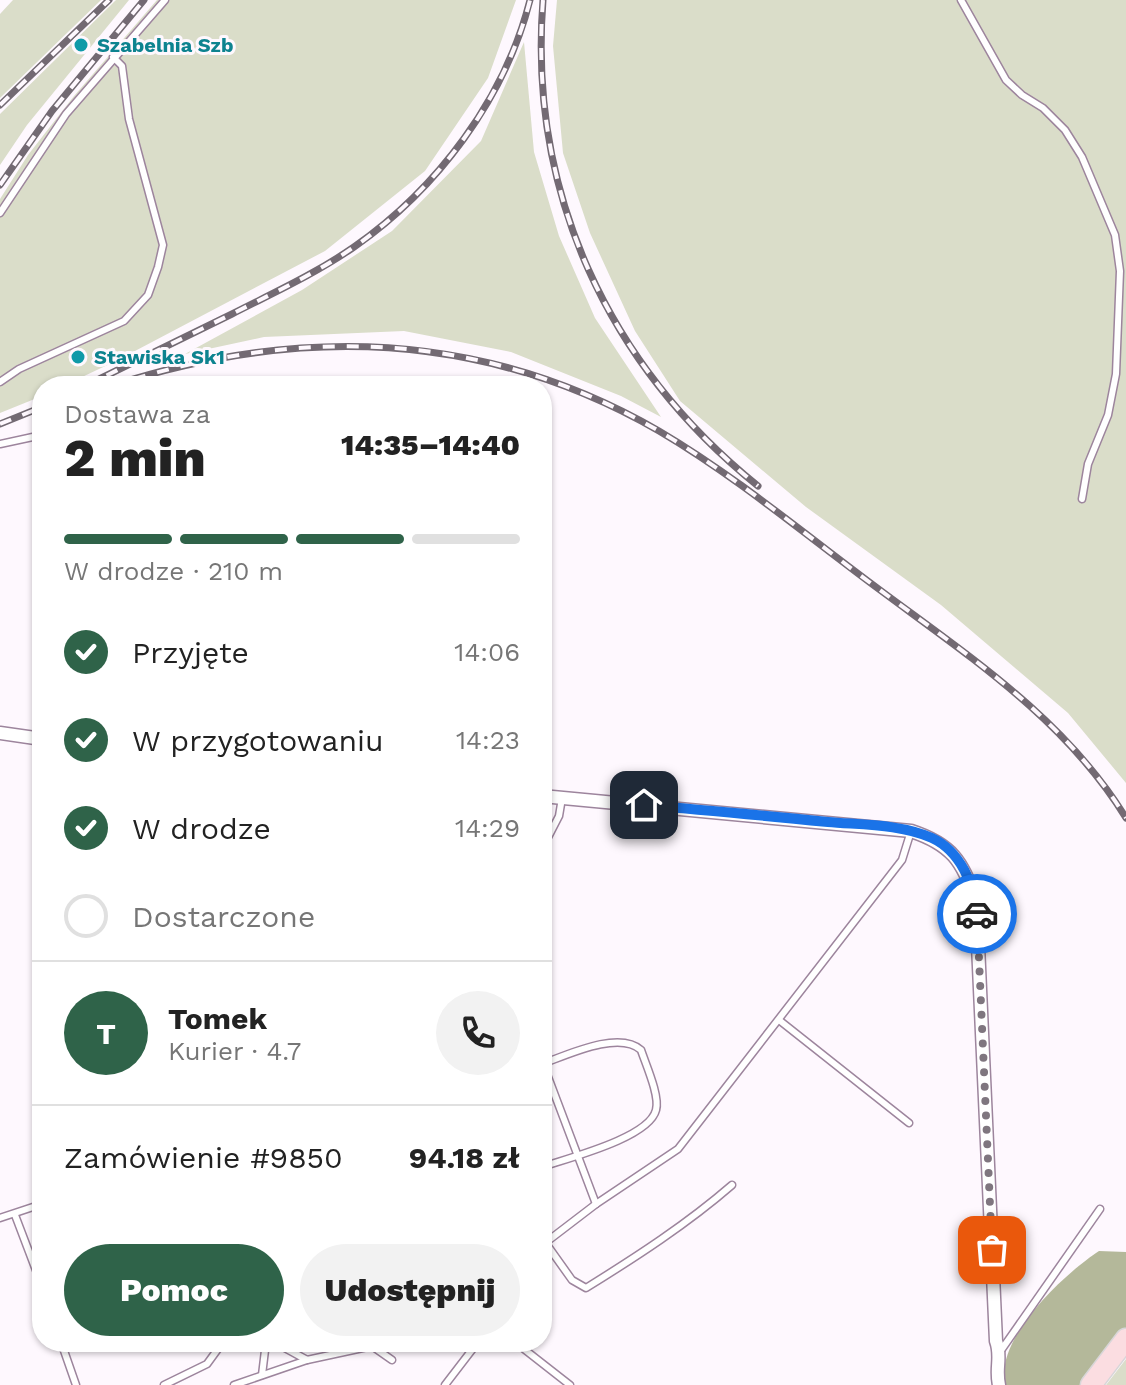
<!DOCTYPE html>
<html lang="pl">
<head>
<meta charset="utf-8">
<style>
  body { margin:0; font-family:"Work Sans",sans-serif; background:#f2f2f2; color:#222; height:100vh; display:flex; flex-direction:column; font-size:30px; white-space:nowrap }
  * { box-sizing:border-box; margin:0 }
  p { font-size:26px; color:#767676 }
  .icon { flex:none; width:44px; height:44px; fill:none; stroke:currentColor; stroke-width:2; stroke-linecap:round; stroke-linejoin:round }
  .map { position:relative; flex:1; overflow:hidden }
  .side { position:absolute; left:32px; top:376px; width:520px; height:976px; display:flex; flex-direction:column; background:#fff; border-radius:32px; box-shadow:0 2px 6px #0004 }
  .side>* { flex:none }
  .pin { position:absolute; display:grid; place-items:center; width:68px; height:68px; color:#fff; margin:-34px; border-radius:16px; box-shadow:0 4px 12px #0006 }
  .courier { position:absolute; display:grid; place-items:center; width:80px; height:80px; margin:-40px; border:6px solid #1a73e8; border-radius:50%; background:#fff; color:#222; box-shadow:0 2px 10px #0007 }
  .headline em { font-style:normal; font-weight:800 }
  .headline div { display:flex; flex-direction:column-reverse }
  .headline { display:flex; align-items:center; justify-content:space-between; height:136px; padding:0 32px }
  h1 { font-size:52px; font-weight:800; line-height:60px }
  .bar { display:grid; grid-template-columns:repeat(4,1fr); gap:12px 8px; align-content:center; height:96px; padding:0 32px }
  .bar i { height:10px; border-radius:6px; background:#e0e0e0 }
  .bar .on { background:#2f6349 }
  .bar p { grid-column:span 4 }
  .line { display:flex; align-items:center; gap:20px; padding:0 32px; border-top:2px solid #e0e0e0 }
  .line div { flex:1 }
  .round { display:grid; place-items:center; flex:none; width:84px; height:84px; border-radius:42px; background:#f2f2f2 }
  ol { padding:0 32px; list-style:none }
  li { display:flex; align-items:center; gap:24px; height:88px }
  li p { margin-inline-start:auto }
  li .icon { padding:8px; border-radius:50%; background:#2f6349; color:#fff; stroke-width:4 }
  li:last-child { color:#767676 }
  li i { width:44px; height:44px; border:4px solid #e0e0e0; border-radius:50% }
  .action { display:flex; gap:16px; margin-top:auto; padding:16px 32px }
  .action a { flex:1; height:92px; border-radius:48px; background:#2f6349; color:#fff; font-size:32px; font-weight:800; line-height:92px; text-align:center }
  .action a+a { background:#f2f2f2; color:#222 }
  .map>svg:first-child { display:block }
</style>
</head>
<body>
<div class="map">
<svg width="1126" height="1385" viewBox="0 0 1126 1385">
  <rect width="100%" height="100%" fill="#fef8fe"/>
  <g fill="#daddc9">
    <polygon points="13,0 101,0 0,98 0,14"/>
    <polygon points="116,0 129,0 27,125 0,165 0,114"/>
    <polygon points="157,0 516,0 488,78 425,171 325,251 116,361 63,386 42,386 42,396 0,413 0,199 28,155 74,96"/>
    <polygon points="557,0 1126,0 1126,783 1068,713 941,605 806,507 680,401 635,331 590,233 563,153 553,46"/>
    <polygon points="524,42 534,152 559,236 595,318 661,417 621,396 511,352 404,331 264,337 185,354 302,290 392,231 481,141"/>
    <polygon points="1126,1359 1126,1385 1106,1385"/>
  </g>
  <path fill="#b4b89a" d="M1099,1251L1126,1252V1331L1085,1385H1005C994,1339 1064,1274 1099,1251Z"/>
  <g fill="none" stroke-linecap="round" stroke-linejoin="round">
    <g stroke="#9d859d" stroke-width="9">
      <g id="service">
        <polyline points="961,0 1006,80 1022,95 1043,108 1065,130 1082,157 1115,235 1120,271 1116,374 1108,415 1088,464 1082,499"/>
        <polyline points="0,213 66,114 165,0"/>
        <polyline points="0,382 19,369 124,321 148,295 158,267 163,245 129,119 122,66 113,57"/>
        <polyline points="0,444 42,435"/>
        <polyline points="542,849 559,816 562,798"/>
        <polyline points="779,1020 909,1123"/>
        <polyline points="542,1061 596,1204 678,1149 902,860 911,831"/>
        <path d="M542,1064C567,1055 619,1030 641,1050C646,1065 660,1096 656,1110C649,1138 568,1158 542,1167"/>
        <polyline points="15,1215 42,1286"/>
        <polyline points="0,1218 42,1204"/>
        <path d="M545,1242L572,1280L586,1288C636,1257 687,1224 732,1185"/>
        <polyline points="545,1243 596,1204"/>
        <polyline points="61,1342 76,1385"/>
        <polyline points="274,1342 307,1360 372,1346 392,1360"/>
        <polyline points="515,1342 570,1385"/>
        <polyline points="1002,1349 1100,1209"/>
        <polyline points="262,1375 266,1342"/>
        <polyline points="164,1385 207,1364 223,1342"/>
        <polyline points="234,1385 307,1360"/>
        <polyline points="445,1385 478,1342"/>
      </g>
    </g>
    <g stroke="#9d859d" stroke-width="15">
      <g id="minor">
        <polyline points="0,733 42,739"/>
        <path d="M542,796L911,831C951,844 963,861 976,901L996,1341C1002,1357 995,1368 999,1385"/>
      </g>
    </g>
    <g stroke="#d8d6d8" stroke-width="23">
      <polyline id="primary" points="1091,1385 1126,1339"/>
    </g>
    <use href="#service" stroke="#fff" stroke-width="6"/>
    <use href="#minor" stroke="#fff" stroke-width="12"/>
    <use href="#primary" stroke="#fbdde1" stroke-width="20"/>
    <g stroke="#736a73" stroke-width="7">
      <g id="rail">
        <path d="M543,0C528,193 608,365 758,486"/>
        <polyline points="0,105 109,0"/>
        <polyline points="0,185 52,111 144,0"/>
        <path d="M85,386C134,362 183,338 232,314C273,293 315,274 354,247C437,189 505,99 530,0"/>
        <path d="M111,386C300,325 484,330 659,431C737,477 807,536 880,590C970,657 1066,720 1126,818"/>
        <polyline points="0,424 42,407"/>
      </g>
    </g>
    <use href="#rail" stroke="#fef8fe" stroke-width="4" stroke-dasharray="12" stroke-linecap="butt"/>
  </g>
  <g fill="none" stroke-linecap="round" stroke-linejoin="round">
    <polyline stroke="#7f767f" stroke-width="8" stroke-dasharray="0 14.4" points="977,914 992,1250"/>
    <path stroke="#1a73e8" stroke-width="10" d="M644,805C705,810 767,816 828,822C861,825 901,824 932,838C960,851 975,885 977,914"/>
  </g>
  <g fill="#0f9aa8" stroke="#fef8fe" stroke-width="3">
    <circle cx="81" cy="45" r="8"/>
    <circle cx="78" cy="357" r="8"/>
  </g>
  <g text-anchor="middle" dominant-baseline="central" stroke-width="6" stroke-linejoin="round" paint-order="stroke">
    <g font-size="20" font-weight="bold" fill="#0d838f" stroke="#fef8fe" text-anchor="start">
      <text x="97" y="45">Szabelnia Szb</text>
      <text x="94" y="357">Stawiska Sk1</text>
    </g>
  </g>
</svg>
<div class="pin" style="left:992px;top:1250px;background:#ea580c"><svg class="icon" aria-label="bag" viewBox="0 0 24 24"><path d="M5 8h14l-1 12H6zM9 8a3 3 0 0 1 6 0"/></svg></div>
<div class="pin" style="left:644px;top:805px;background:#1f2937"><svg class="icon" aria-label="home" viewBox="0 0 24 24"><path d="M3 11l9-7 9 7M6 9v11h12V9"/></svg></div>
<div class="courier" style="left:977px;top:914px"><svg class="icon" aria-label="car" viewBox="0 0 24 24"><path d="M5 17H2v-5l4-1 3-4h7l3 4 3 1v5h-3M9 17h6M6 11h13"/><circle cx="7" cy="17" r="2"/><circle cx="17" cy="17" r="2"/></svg></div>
<section class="side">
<div class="headline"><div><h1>2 min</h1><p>Dostawa za</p></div><em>14:35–14:40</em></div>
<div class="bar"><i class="on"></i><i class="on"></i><i class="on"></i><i></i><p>W drodze · 210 m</p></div>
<ol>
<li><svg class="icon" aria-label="check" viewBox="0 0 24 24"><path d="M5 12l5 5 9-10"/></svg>Przyjęte<p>14:06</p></li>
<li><svg class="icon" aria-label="check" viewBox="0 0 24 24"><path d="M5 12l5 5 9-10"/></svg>W przygotowaniu<p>14:23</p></li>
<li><svg class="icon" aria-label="check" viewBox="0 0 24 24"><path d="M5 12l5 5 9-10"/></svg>W drodze<p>14:29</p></li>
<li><i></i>Dostarczone</li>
</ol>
<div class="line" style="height:144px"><b class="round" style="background:#2f6349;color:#fff">T</b><div><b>Tomek</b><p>Kurier · 4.7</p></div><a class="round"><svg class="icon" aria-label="phone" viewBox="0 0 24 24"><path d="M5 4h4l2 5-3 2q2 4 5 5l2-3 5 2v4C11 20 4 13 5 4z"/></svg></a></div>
<div class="line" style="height:104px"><div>Zamówienie #9850</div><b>94.18 zł</b></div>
<div class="action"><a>Pomoc</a><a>Udostępnij</a></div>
</section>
</div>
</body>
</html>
